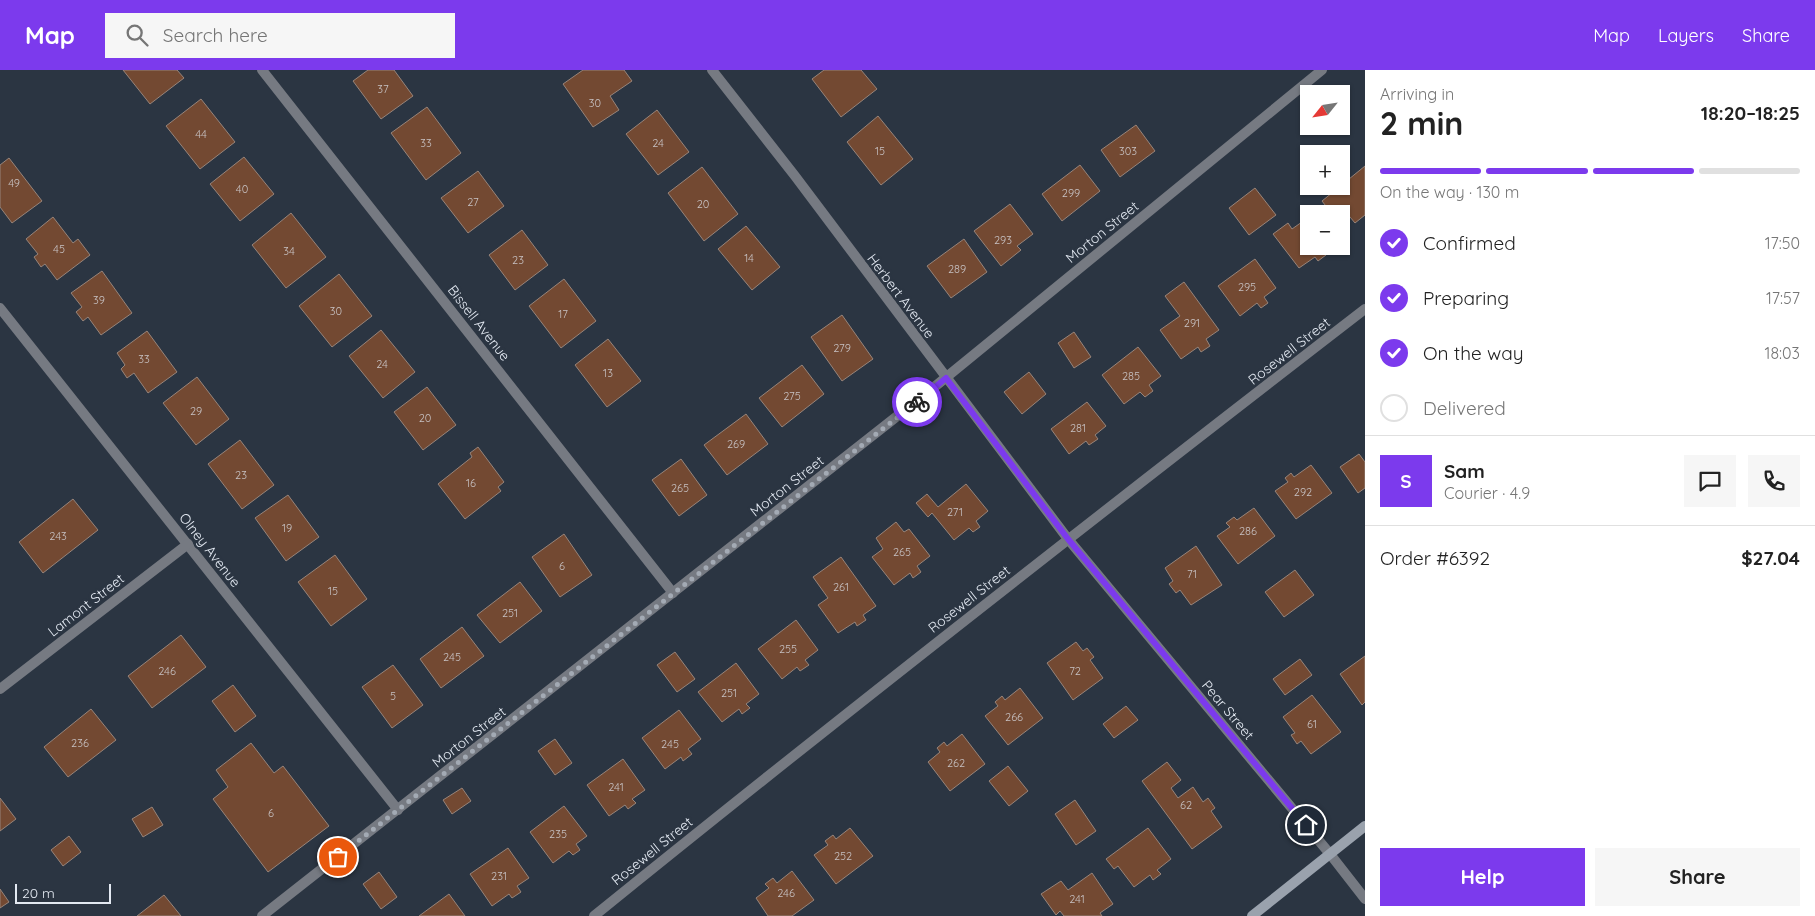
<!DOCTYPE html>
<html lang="en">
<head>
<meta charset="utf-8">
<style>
  body { margin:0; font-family:Quicksand,sans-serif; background:#f6f6f6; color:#222; height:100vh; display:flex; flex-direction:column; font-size:19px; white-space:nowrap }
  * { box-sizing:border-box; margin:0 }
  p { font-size:16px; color:#767676 }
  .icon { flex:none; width:28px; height:28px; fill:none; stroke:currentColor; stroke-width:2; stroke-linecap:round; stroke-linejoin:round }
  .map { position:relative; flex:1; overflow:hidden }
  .sheet { display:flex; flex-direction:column; background:#fff; width:450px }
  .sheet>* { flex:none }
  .needle { width:32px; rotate:240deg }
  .fabs { position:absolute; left:1300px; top:15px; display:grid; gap:10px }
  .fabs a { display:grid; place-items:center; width:50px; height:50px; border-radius:0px; background:#fff; box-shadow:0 1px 4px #0004; font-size:25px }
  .scale { position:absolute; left:15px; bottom:12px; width:96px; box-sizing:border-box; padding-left:5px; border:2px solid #e3e9f2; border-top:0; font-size:14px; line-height:18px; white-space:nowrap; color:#e3e9f2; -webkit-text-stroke:4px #2b3542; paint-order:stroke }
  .pin { position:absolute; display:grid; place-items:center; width:42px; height:42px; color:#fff; margin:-21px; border:2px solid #fff; border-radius:50%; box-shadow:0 1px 5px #0007 }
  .courier { position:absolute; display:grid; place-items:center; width:50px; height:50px; margin:-25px; border:4px solid #7c3aed; border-radius:50%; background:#fff; color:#222; box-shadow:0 1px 6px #0007 }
  .summary em { font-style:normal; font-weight:700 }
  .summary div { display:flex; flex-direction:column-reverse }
  .summary { display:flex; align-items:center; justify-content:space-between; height:85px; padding:0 15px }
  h1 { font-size:32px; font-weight:700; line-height:38px }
  .bar { display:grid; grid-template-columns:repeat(4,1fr); gap:8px 5px; align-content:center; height:60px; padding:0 15px }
  .bar i { height:6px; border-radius:4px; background:#e0e0e0 }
  .bar .on { background:#7c3aed }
  .bar p { grid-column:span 4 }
  .line { display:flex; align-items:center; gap:12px; padding:0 15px; border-top:1px solid #e0e0e0 }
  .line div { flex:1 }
  .round { display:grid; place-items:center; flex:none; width:52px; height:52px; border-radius:0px; background:#f6f6f6 }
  ol { padding:0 15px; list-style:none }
  li { display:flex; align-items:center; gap:15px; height:55px }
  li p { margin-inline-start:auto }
  li .icon { padding:5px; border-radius:50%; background:#7c3aed; color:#fff; stroke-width:4 }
  li:last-child { color:#767676 }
  li i { width:28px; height:28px; border:2px solid #e0e0e0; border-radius:50% }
  .action { display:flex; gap:10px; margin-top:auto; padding:10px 15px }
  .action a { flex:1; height:58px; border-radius:0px; background:#7c3aed; color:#fff; font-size:20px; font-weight:700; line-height:58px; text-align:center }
  .action a+a { background:#f6f6f6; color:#222 }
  header { display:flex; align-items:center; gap:30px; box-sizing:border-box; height:70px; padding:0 25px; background:#7c3aed; color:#fff }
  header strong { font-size:24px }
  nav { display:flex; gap:28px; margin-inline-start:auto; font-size:18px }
  .search { width:350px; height:45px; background:#f6f6f6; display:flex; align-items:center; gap:12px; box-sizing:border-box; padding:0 18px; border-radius:0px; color:#767676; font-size:19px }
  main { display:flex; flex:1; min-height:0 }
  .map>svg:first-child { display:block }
</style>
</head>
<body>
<header>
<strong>Map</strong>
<div class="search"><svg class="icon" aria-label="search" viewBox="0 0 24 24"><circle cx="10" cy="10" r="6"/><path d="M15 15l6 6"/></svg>Search here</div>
<nav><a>Map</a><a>Layers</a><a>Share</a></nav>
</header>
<main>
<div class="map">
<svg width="1365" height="846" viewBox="0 0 1365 846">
  <rect width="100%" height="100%" fill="#2b3542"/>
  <g fill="#734932" stroke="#97847a">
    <polygon points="123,0 177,0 184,8 150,34"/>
    <polygon points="368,0 394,0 413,26 381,49 353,11"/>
    <polygon points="583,0 624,0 632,11 610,26 619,40 593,57 563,14"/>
    <polygon points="824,0 861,0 877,19 841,47 812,9"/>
    <polygon points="201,29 235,72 200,99 166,56"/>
    <polygon points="427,37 461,83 426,110 391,63"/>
    <polygon points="657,40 689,82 658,105 626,64"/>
    <polygon points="878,46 913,89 881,115 847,72"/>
    <polygon points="1136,55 1155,81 1120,107 1101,80"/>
    <polygon points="244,87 274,124 240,151 210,114"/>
    <polygon points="9,88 42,131 12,153 0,137 0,95"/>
    <polygon points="1080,95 1100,121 1062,151 1042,124"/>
    <polygon points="1365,96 1365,145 1355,153 1345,141 1341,144 1332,144 1322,131"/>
    <polygon points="702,97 738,144 704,171 668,123"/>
    <polygon points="478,101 504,136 468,163 441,128"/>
    <polygon points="1255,118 1276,145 1249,165 1229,138"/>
    <polygon points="1010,134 1033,164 1017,176 1021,180 1001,196 974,161"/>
    <polygon points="291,143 326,187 286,218 252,175"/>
    <polygon points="53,147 73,173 78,169 90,185 57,210 45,194 41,197 34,187 38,184 26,169"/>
    <polygon points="1309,147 1309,176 1328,176 1322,181 1326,185 1318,191 1315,187 1299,198 1273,164 1288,153 1292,159"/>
    <polygon points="746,156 780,197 752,220 718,179"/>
    <polygon points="522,160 548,195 515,220 489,185"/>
    <polygon points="964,169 987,202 951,228 927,196"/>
    <polygon points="1255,189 1276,218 1264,227 1268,233 1261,238 1257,233 1240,246 1218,216"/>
    <polygon points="102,201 132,243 101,265 88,247 83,251 76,242 82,237 71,223"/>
    <polygon points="339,204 372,246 332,277 299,236"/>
    <polygon points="564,209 596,251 561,278 529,236"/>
    <polygon points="1184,212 1219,260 1206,269 1210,276 1201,282 1198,277 1181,289 1160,260 1180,246 1165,226"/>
    <polygon points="842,245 873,289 842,311 811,267"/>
    <polygon points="381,260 415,302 383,328 349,286"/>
    <polygon points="147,261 177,302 148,323 134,303 127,308 121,299 125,295 117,283"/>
    <polygon points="1074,262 1091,287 1074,298 1058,273"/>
    <polygon points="608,269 641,311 607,337 575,295"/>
    <polygon points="1138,277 1161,306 1149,315 1153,321 1145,327 1140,322 1124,334 1102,305"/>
    <polygon points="802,295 824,324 782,357 759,328"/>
    <polygon points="1029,302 1046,324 1022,344 1004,322"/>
    <polygon points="197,307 229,349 196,375 163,333"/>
    <polygon points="427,317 456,355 423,380 394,342"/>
    <polygon points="1087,332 1106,356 1095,365 1098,369 1089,375 1086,371 1069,384 1051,359"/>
    <polygon points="746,344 768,374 727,405 704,375"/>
    <polygon points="240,370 274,415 242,439 208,394"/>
    <polygon points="478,377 504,412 498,417 501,421 465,449 438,414 472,387 470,383"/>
    <polygon points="1359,384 1365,392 1365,418 1358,423 1340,397"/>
    <polygon points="681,389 707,425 679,446 652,410"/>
    <polygon points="1311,395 1332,423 1296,449 1275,421 1288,412 1285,408 1291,403 1294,407"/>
    <polygon points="966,414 988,441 976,451 980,457 973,462 969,458 954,470 932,443 928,447 916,433 927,424 938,437"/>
    <polygon points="288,425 319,467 286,491 255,448"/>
    <polygon points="73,429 98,460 43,503 19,472"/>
    <polygon points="1254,438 1275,466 1238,494 1217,466 1230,457 1226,453 1234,447 1237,450"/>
    <polygon points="896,452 904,462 909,459 930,486 917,496 921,502 913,508 910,503 894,515 872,487 883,479 876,468"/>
    <polygon points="564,464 592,505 560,527 532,487"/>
    <polygon points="1196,476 1222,515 1191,535 1180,520 1176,523 1169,514 1173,511 1165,498"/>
    <polygon points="335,485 367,529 331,556 298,512"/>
    <polygon points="841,487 876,536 863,545 866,550 857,556 855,552 838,563 818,535 828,528 813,507"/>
    <polygon points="1295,500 1314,525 1284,547 1265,522"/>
    <polygon points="520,512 542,541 500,573 477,545"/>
    <polygon points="796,550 818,580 805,590 809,595 800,601 797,597 782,609 758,579"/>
    <polygon points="462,557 484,586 441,618 420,589"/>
    <polygon points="181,565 206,597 152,638 128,606"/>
    <polygon points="1076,572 1083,581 1087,578 1094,587 1090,590 1103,608 1073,630 1047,593"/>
    <polygon points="675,582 695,609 677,622 657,595"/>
    <polygon points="1365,586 1365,632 1362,635 1340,604"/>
    <polygon points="1300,589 1312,605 1285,625 1273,609"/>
    <polygon points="736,593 759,624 746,634 750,638 742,644 739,639 722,652 698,622"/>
    <polygon points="393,595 423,635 392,658 362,617"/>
    <polygon points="233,615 256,646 235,662 212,631"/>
    <polygon points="1020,618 1043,648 1008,675 985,646 998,636 995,632 1002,626 1005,630"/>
    <polygon points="1312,625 1341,662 1311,684 1301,671 1297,674 1291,665 1295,663 1283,647"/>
    <polygon points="1126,636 1138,650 1114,668 1103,654"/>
    <polygon points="91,639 116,670 68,707 44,677"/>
    <polygon points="679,640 701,669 688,679 692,684 683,691 681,687 665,699 642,668"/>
    <polygon points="962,664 985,694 950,721 928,692 940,682 937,678 944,672 947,676"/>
    <polygon points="555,669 572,693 555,705 538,681"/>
    <polygon points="251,673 274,703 283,696 329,756 268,802 213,729 228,717 216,700"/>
    <polygon points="623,689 645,720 632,729 636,733 628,739 625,735 609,746 587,715"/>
    <polygon points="1167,692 1181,710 1171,718 1178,728 1193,717 1203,732 1208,728 1215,738 1211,741 1222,757 1192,779 1142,711"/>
    <polygon points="1008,696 1028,721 1009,736 989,711"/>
    <polygon points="462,718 471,731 452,744 443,730"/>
    <polygon points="0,728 16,749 0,761"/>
    <polygon points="1075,730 1096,761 1076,775 1055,744"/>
    <polygon points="564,736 587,766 576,774 580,780 573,785 569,781 553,793 530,762"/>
    <polygon points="152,737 163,755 143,767 132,749"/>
    <polygon points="850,758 873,786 836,814 814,785 828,775 825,771 833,765 836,769"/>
    <polygon points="1148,758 1171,789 1157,800 1161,804 1153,810 1150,805 1134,817 1118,796 1114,799 1106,789"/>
    <polygon points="69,766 81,782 63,796 51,780"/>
    <polygon points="508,778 529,808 517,816 521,822 512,828 509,824 492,836 470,804"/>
    <polygon points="792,801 814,830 792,846 768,846 756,828 769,818 765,814 773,808 777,813"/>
    <polygon points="379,802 397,827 381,839 363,814"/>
    <polygon points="1092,803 1113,834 1100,843 1102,846 1064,846 1060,841 1056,845 1041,824 1061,811 1068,820"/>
    <polygon points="0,819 9,832 0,838"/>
    <polygon points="449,824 465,846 419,846"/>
    <polygon points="164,825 181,846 137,846"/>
  </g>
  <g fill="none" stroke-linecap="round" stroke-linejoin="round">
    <g stroke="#767a82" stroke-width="10">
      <polyline points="262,0 673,523"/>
      <polyline points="712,0 795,106 1068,469 1330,784 1365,829"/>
      <polyline points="0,238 398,740"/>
      <polyline points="0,619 188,474"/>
      <polyline points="262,846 938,314 1322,0"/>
      <path d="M594,846C848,640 1106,439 1365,239"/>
    </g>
    <polyline stroke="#9aa2ad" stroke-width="10" points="1252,846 1365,756"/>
  </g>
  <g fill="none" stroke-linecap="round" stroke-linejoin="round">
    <polyline stroke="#a3aab4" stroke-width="5" stroke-dasharray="0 9" points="338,787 917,332"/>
    <polyline stroke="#7c3aed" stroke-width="6" points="917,332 946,308 1068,469 1306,755"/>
  </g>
  <g text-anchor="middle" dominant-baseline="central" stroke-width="5" stroke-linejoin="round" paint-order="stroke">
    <g font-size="11" fill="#c7c1c2">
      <text x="383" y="19">37</text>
      <text x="595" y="33">30</text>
      <text x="201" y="64">44</text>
      <text x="426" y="73">33</text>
      <text x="658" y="73">24</text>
      <text x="880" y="81">15</text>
      <text x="1128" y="81">303</text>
      <text x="14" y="113">49</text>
      <text x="242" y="119">40</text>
      <text x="1071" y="123">299</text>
      <text x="473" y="132">27</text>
      <text x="703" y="134">20</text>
      <text x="1003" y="170">293</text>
      <text x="59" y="179">45</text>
      <text x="289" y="181">34</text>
      <text x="749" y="188">14</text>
      <text x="518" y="190">23</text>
      <text x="957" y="199">289</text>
      <text x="1247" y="217">295</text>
      <text x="99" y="230">39</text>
      <text x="336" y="241">30</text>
      <text x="563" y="244">17</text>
      <text x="1192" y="253">291</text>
      <text x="842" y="278">279</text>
      <text x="144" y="289">33</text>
      <text x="382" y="294">24</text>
      <text x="608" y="303">13</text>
      <text x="1131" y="306">285</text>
      <text x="792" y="326">275</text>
      <text x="196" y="341">29</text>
      <text x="425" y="348">20</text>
      <text x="1078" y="358">281</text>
      <text x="736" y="374">269</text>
      <text x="241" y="405">23</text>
      <text x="471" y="413">16</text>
      <text x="680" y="418">265</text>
      <text x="1303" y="422">292</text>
      <text x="955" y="442">271</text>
      <text x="287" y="458">19</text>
      <text x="1248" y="461">286</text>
      <text x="58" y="466">243</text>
      <text x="902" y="482">265</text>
      <text x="562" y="496">6</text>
      <text x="1192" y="504">71</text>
      <text x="841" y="517">261</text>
      <text x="333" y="521">15</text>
      <text x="510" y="543">251</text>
      <text x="788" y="579">255</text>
      <text x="452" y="587">245</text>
      <text x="167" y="601">246</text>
      <text x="1075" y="601">72</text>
      <text x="729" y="623">251</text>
      <text x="393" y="626">5</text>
      <text x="1014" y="647">266</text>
      <text x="1312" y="654">61</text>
      <text x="80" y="673">236</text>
      <text x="670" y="674">245</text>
      <text x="956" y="693">262</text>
      <text x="616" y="717">241</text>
      <text x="1186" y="735">62</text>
      <text x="271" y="743">6</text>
      <text x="558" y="764">235</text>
      <text x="843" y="786">252</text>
      <text x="499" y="806">231</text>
      <text x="786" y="823">246</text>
      <text x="1077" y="829">241</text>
    </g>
    <g font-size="14" fill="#e3e9f2" stroke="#2b3542">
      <text transform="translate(1102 162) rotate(-39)">Morton Street</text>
      <text transform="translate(901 226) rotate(53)">Herbert Avenue</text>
      <text transform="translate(479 253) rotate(52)">Bissell Avenue</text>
      <text transform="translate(1289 281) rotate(-38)">Rosewell Street</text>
      <text transform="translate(787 416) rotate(-38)">Morton Street</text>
      <text transform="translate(210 480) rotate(52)">Olney Avenue</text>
      <text transform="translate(969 529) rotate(-38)">Rosewell Street</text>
      <text transform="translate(86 535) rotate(-38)">Lamont Street</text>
      <text transform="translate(1228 640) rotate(50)">Pear Street</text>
      <text transform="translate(469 667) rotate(-38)">Morton Street</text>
      <text transform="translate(652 781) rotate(-39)">Rosewell Street</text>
    </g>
  </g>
</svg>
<div class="fabs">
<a><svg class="needle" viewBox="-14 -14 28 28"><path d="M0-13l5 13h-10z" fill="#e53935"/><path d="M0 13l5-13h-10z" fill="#767676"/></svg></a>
<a>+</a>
<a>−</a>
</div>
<div class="scale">20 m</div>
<div class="pin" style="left:338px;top:787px;background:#ea580c"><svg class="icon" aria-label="bag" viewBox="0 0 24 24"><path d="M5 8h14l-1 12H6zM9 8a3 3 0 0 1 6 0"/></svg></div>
<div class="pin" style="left:1306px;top:755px;background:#1f2937"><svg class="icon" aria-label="home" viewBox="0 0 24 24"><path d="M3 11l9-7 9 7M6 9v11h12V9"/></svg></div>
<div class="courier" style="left:917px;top:332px"><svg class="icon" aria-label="bike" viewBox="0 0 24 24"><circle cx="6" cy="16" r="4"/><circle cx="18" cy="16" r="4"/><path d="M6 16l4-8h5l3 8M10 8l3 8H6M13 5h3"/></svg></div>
</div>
<section class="sheet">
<div class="summary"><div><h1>2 min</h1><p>Arriving in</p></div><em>18:20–18:25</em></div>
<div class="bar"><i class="on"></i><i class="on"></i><i class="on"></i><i></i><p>On the way · 130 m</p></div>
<ol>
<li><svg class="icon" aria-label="check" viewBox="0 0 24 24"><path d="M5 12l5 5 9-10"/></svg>Confirmed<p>17:50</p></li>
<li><svg class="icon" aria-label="check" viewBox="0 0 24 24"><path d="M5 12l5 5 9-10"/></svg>Preparing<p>17:57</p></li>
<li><svg class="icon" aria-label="check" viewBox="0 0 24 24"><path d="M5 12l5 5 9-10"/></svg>On the way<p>18:03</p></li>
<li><i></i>Delivered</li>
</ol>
<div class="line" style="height:90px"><b class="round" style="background:#7c3aed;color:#fff">S</b><div><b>Sam</b><p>Courier · 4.9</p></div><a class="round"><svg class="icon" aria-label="chat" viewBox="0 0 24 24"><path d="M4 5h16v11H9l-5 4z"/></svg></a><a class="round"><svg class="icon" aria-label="phone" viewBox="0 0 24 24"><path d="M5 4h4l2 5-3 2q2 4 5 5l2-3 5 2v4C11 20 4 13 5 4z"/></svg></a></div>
<div class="line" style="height:65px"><div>Order #6392</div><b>$27.04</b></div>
<div class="action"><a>Help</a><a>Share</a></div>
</section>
</main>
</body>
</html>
